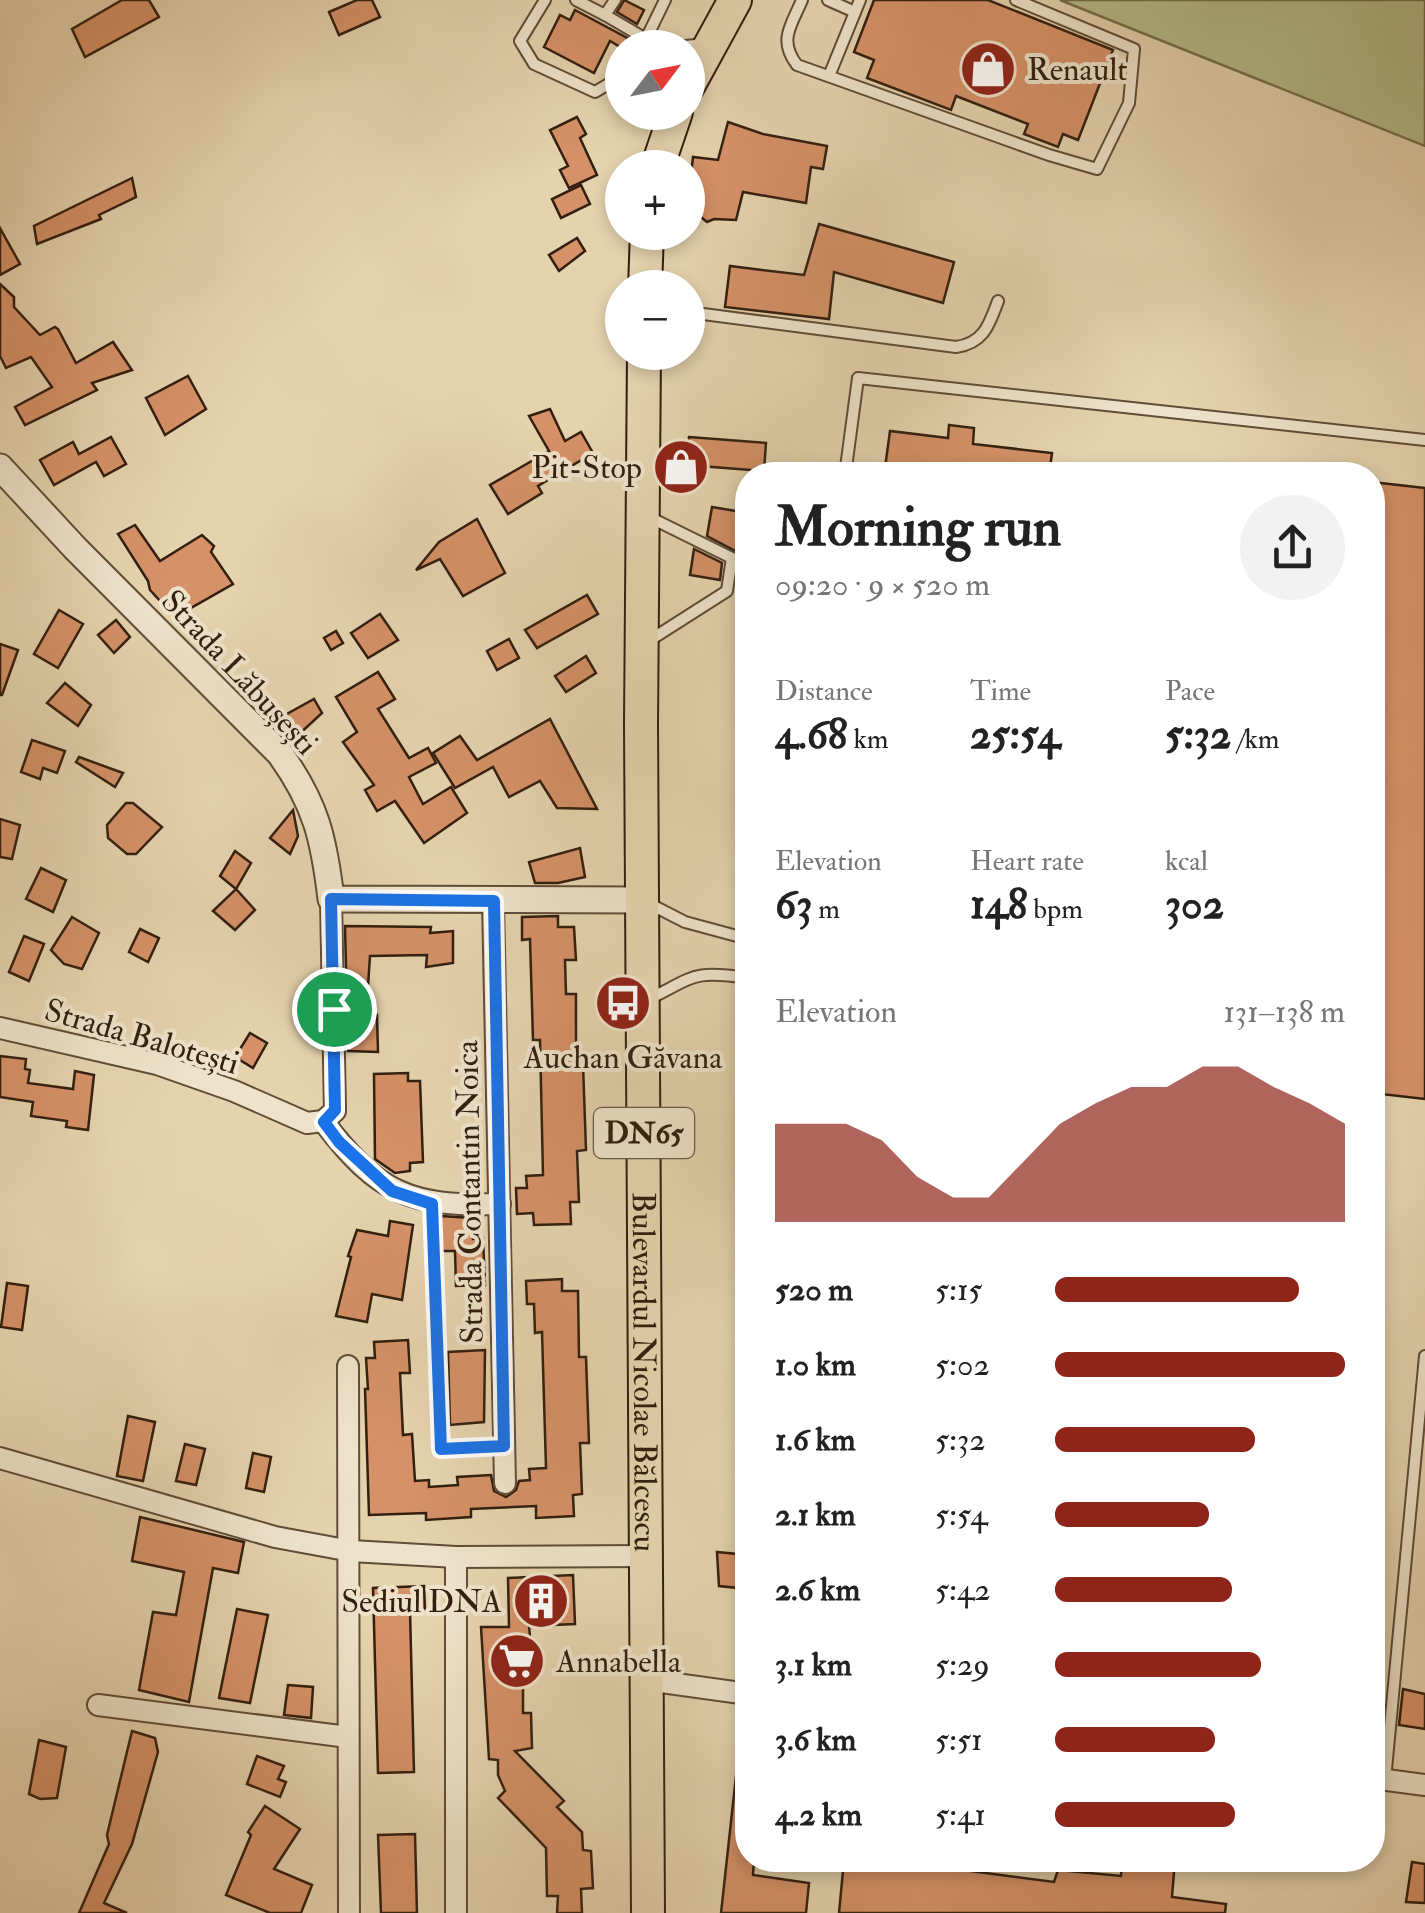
<!DOCTYPE html>
<meta charset="utf-8">
<style>
body{margin:0;font-family:"IM FELL Double Pica",serif;background:#f2f2f2;color:#222;height:100vh;display:flex;flex-direction:column;font-size:38px;white-space:nowrap}
*{box-sizing:border-box;margin:0}
p{font-size:32px;color:#767676}
.icon{flex:none;width:55px;height:55px;fill:none;stroke:currentColor;stroke-width:2;stroke-linecap:round;stroke-linejoin:round}
.map{position:relative;flex:1;overflow:hidden}
.drawer{position:absolute;left:735px;top:462px;width:650px;height:1410px;display:flex;flex-direction:column;background:#fff;border-radius:40px;box-shadow:0 5px 15px #0003}
.drawer>*{flex:none}
.needle{width:65px;rotate:58deg}
.buttons{position:absolute;left:605px;top:30px;display:grid;gap:20px}
.buttons a{display:grid;place-items:center;width:100px;height:100px;border-radius:50%;background:#fff;box-shadow:0 5px 15px #0003;font-size:50px}
.pin{position:absolute;display:grid;place-items:center;width:85px;height:85px;color:#fff;margin:-42px;border:5px solid #fff;border-radius:50%;box-shadow:0 2px 10px #0007}
.round{display:grid;place-items:center;flex:none;width:105px;height:105px;border-radius:52px;background:#f2f2f2}
.summary{display:flex;align-items:center;justify-content:space-between;height:170px;padding:0 40px}
h1{font-size:55px;font-weight:800;line-height:75px}
.figures{display:grid;grid-template-columns:repeat(3,1fr);gap:15px;height:170px;padding:10px 40px}
.figures div{display:grid;align-content:center}
.figures b{font-size:42px;font-weight:800}
.figures small{font-size:28px;font-weight:400}
.figures p{font-size:28px}
.chart{height:280px;padding:20px 40px}
.chart p{display:flex;justify-content:space-between}
.chart svg{width:100%;height:180px;margin-top:10px;fill:#8f2418;opacity:.7}
ul{padding:0 40px;list-style:none;font-size:32px}
li{display:grid;grid-template-columns:160px 120px 1fr;align-items:center;height:75px}
li i{height:25px;border-radius:12px;background:#8f2418}
.map>svg:first-child{display:block}
.green{fill:#b5bc8a;stroke:#746e4c;stroke-width:2.5}
.building{fill:#d59167;stroke:#331f0f;stroke-width:2.5}
.lines{fill:none;stroke-linecap:round;stroke-linejoin:round}
.service-casing{stroke:#604c37;stroke-width:14}
.minor-casing{stroke:#604c37;stroke-width:24}
.tertiary-casing{stroke:#604c37;stroke-width:29}
.primary-casing{stroke:#331f0f;stroke-width:36}
.service{stroke:#eee2ca;stroke-width:10}
.minor{stroke:#eee2ca;stroke-width:20}
.tertiary{stroke:#eee2ca;stroke-width:25}
.primary{stroke:#e5d3ae;stroke-width:32}
.route-casing{stroke:#fff;stroke-width:20}
.route{stroke:#1a73e8;stroke-width:12}
.labels{text-anchor:middle;stroke-width:8;stroke-linejoin:round;paint-order:stroke}
.shield{fill:#eee2ca;stroke:#6b5a47;stroke-width:2.5}
.shield-label{font-size:30px;font-weight:bold;fill:#331f0f}
.poi-label{font-size:32px;fill:#331f0f;stroke:#eee2ca;text-anchor:start}
.street-label{font-size:32px;fill:#331f0f;stroke:#eee2ca}
</style>
<div class="map">
<svg width="1425" height="1913" viewBox="0 0 1425 1913">
<rect width="100%" height="100%" fill="#e5d3ae"/>
<filter id="stains"><feTurbulence type="fractalNoise" baseFrequency=".002" numOctaves="4"/><feColorMatrix values="0 0 0 0 .2 0 0 0 0 .09 0 0 0 0 .02 0 0 0 .5 -.17"/></filter>
<radialGradient id="worn" r=".72"><stop offset=".6" stop-color="#630" stop-opacity="0"/><stop offset="1" stop-color="#630" stop-opacity=".3"/></radialGradient>
<polygon class="green" points="1060,0 1425,0 1425,146"/>
<g class="building">
<polygon points="122,0 149,0 159,17 85,57 72,29"/>
<polygon points="357,0 372,0 380,17 339,35 329,12"/>
<polygon points="624,0 644,10 637,24 617,12"/>
<polygon points="874,0 988,0 1113,50 1078,140 1063,134 1058,147 1024,134 1028,124 956,96 951,110 867,78 874,60 854,52"/>
<polygon points="575,10 629,39 622,48 610,41 594,73 544,47 560,15 570,20"/>
<polygon points="577,117 586,134 580,138 597,175 569,188 560,170 568,166 550,130"/>
<polygon points="728,122 763,134 827,146 823,169 811,167 806,203 743,192 736,220 714,219 707,222 691,209 698,184 690,183 693,157 718,160"/>
<polygon points="132,178 136,197 99,215 101,219 37,244 34,226"/>
<polygon points="581,185 590,204 561,218 552,199"/>
<polygon points="819,224 954,262 943,303 834,272 829,319 725,307 730,266 804,275"/>
<polygon points="0,228 20,264 0,275"/>
<polygon points="577,238 585,251 559,271 549,255"/>
<polygon points="0,284 14,297 14,307 40,335 55,327 58,329 76,363 113,342 132,370 92,383 97,390 25,425 15,407 52,387 31,357 6,368 0,356"/>
<polygon points="188,376 206,409 165,435 146,398"/>
<polygon points="550,409 565,441 581,432 593,453 538,486 542,493 508,514 490,485 549,451 529,416"/>
<polygon points="949,425 974,428 973,444 1052,453 1049,475 884,475 890,431 948,438"/>
<polygon points="111,437 126,464 104,476 96,462 54,485 40,460 73,442 79,454"/>
<polygon points="689,437 766,443 764,471 687,465"/>
<polygon points="1372,482 1425,488 1425,1099 1372,1093"/>
<polygon points="712,507 748,513 748,584 737,583 739,553 707,536"/>
<polygon points="477,519 505,573 463,596 440,559 416,570 439,542"/>
<polygon points="135,525 160,561 202,535 214,546 211,552 233,584 182,613 162,603 150,590 148,581 118,534"/>
<polygon points="694,549 722,563 720,580 690,575"/>
<polygon points="587,595 598,614 537,648 525,630"/>
<polygon points="59,610 83,624 58,668 34,654"/>
<polygon points="380,614 398,640 368,658 351,633"/>
<polygon points="116,620 130,637 114,653 98,635"/>
<polygon points="336,631 343,643 331,650 324,638"/>
<polygon points="509,639 519,658 497,670 487,651"/>
<polygon points="0,644 18,650 2,695 0,695"/>
<polygon points="586,656 596,673 566,692 555,676"/>
<polygon points="378,672 395,699 378,709 409,758 428,748 436,763 409,777 423,804 451,787 467,813 424,843 395,801 377,811 365,790 374,785 343,742 357,732 336,697"/>
<polygon points="65,683 91,705 78,726 47,703"/>
<polygon points="314,699 322,713 294,739 276,720"/>
<polygon points="550,719 597,809 557,808 540,781 509,797 493,767 455,788 433,753 460,736 477,760"/>
<polygon points="32,740 65,751 57,773 43,768 40,779 21,772"/>
<polygon points="79,757 123,773 115,787 76,762"/>
<polygon points="126,803 133,803 162,827 136,854 127,854 108,838 107,825"/>
<polygon points="293,810 298,836 290,854 270,838"/>
<polygon points="0,819 20,825 12,859 0,857"/>
<polygon points="580,848 585,877 558,883 535,883 529,862"/>
<polygon points="235,851 251,863 236,889 220,876"/>
<polygon points="41,868 66,880 53,912 26,899"/>
<polygon points="236,889 255,910 235,930 213,911"/>
<polygon points="558,916 558,927 574,927 576,960 565,960 566,994 576,994 576,1065 583,1064 586,1150 577,1151 579,1202 570,1202 571,1224 534,1225 533,1213 517,1214 516,1188 527,1188 526,1176 543,1175 540,1040 533,1040 530,939 522,940 522,917"/>
<polygon points="72,917 99,933 82,969 64,964 51,950"/>
<polygon points="345,926 431,927 430,933 453,931 453,963 426,967 427,955 370,956 366,1017 377,1015 378,1052 348,1051"/>
<polygon points="140,929 159,938 148,962 129,952"/>
<polygon points="24,936 44,944 29,981 9,972"/>
<polygon points="250,1033 267,1043 253,1068 235,1057"/>
<polygon points="0,1056 26,1059 25,1069 30,1070 28,1083 73,1089 75,1071 94,1075 88,1130 66,1127 67,1121 31,1116 33,1102 0,1097"/>
<polygon points="408,1073 408,1081 420,1081 423,1162 410,1163 410,1171 395,1173 375,1159 374,1074"/>
<polygon points="441,1216 472,1218 473,1239 483,1238 485,1285 456,1286 455,1251 442,1251"/>
<polygon points="390,1221 413,1225 402,1300 372,1294 367,1322 336,1316 351,1257 348,1256 357,1230 388,1236"/>
<polygon points="562,1279 562,1291 578,1291 579,1357 586,1357 589,1443 580,1443 582,1494 573,1495 574,1516 536,1518 536,1506 471,1509 471,1517 426,1520 426,1513 369,1515 365,1389 368,1389 366,1358 375,1358 374,1342 408,1340 410,1373 400,1373 403,1435 412,1434 415,1481 429,1480 429,1487 458,1485 457,1477 491,1475 494,1491 506,1497 516,1490 519,1481 530,1480 529,1469 546,1468 542,1332 535,1333 534,1304 527,1304 526,1281"/>
<polygon points="7,1283 28,1286 22,1330 1,1327"/>
<polygon points="485,1350 484,1422 450,1425 448,1352"/>
<polygon points="128,1416 155,1422 143,1481 117,1476"/>
<polygon points="185,1444 205,1449 196,1485 176,1481"/>
<polygon points="253,1453 271,1457 264,1492 246,1488"/>
<polygon points="140,1517 244,1542 238,1573 213,1568 189,1702 139,1690 153,1612 176,1615 184,1572 132,1561"/>
<polygon points="717,1552 748,1555 748,1589 719,1586"/>
<polygon points="573,1575 575,1624 529,1626 534,1678 523,1680 523,1713 531,1713 532,1748 515,1751 564,1801 557,1807 582,1832 583,1850 591,1851 593,1888 581,1889 582,1913 557,1913 558,1896 547,1896 546,1848 498,1798 505,1791 498,1775 498,1760 489,1759 481,1627 509,1627 508,1578"/>
<polygon points="424,1586 425,1610 410,1611 414,1772 378,1773 373,1588"/>
<polygon points="237,1609 268,1615 250,1703 219,1698"/>
<polygon points="288,1685 313,1687 311,1718 284,1715"/>
<polygon points="1403,1689 1425,1694 1425,1729 1399,1725"/>
<polygon points="132,1731 155,1738 158,1752 132,1844 104,1903 127,1913 79,1913 109,1844 107,1835"/>
<polygon points="39,1740 66,1747 57,1798 40,1799 29,1794"/>
<polygon points="257,1756 284,1766 278,1779 286,1782 280,1797 247,1784"/>
<polygon points="738,1758 748,1759 748,1860 754,1860 753,1875 809,1883 806,1913 721,1913"/>
<polygon points="265,1806 300,1829 274,1869 312,1885 301,1913 270,1913 226,1895 251,1835 248,1832"/>
<polygon points="415,1834 417,1913 381,1913 378,1835"/>
<polygon points="844,1860 956,1860 955,1869 1054,1882 1058,1870 1121,1876 1122,1860 1175,1860 1172,1897 1226,1904 1225,1913 839,1913"/>
<polygon points="1412,1862 1425,1864 1425,1903 1406,1902"/>
</g>
<g class="lines">
<g class="service-casing">
<g id="service">
<polyline points="545,0 520,41 534,64 595,92 617,79 622,71"/>
<polyline points="576,0 605,15"/>
<polyline points="615,0 605,15 646,39 640,48"/>
<path d="M802,0C791,26 778,40 797,65L1049,155L1097,169L1129,103L1134,49L1016,0"/>
<polyline points="828,0 855,12"/>
<polyline points="661,48 646,39 665,0"/>
<polyline points="667,48 705,44"/>
<polyline points="829,76 860,0"/>
<path d="M688,312L956,347C984,343 989,325 998,301"/>
<polyline points="845,475 858,378 1425,440"/>
<polyline points="647,516 732,558 727,591 647,642"/>
<polyline points="646,902 685,922 748,939"/>
<path d="M649,999C696,976 692,970 748,978"/>
<polyline points="432,1204 441,1449 505,1446"/>
<polyline points="1385,1780 1425,1356"/>
</g>
</g>
<g class="minor-casing">
<g id="minor">
<polyline points="493,901 505,1483"/>
<polyline points="0,1028 157,1064 234,1091 307,1123 323,1121 335,1111 331,899"/>
<path d="M323,1121C378,1194 411,1207 500,1204"/>
<polyline points="348,1366 349,1913"/>
<polyline points="0,1458 275,1537 351,1551 456,1557 647,1556"/>
<polyline points="647,1680 748,1694"/>
<polyline points="98,1705 348,1737"/>
<polyline points="1372,1778 1425,1785"/>
<polyline points="456,1913 456,1557"/>
</g>
</g>
<g class="tertiary-casing">
<path id="tertiary" d="M0,467L75,548L280,754C316,804 324,839 331,899L642,900"/>
</g>
<g class="primary-casing">
<g id="primary">
<polyline points="688,86 735,0"/>
<polyline points="657,168 676,112"/>
<polyline points="645,288 647,232"/>
<path id="s1" d="M644,352L641,724L648,1913"/>
</g>
</g>
<use href="#service" class="service"/>
<use href="#minor" class="minor"/>
<use href="#tertiary" class="tertiary"/>
<use href="#primary" class="primary"/>
</g>
<g class="lines">
<g class="route-casing">
<polygon id="route" points="331,899 494,901 504,1446 441,1449 432,1204 392,1191 339,1142 324,1122 335,1110"/>
</g>
<use href="#route" class="route"/>
</g>
<defs>
<g id="shop-disc" transform="scale(2.875)"><circle r="9.5" fill="#8f2418" stroke="#eee2ca"/><path d="M-5-2.5h2.3a2.7 3.5 0 0 1 5.4 0H5L5.5 6h-11ZM-1.5-2.5h3a1.5 2.3 0 0 0-3 0Z" fill="#fff"/></g>
<g id="bus-disc" transform="scale(2.875)"><circle r="9.5" fill="#8f2418" stroke="#eee2ca"/><path d="M-5-6H5V4H4V6H2V4H-2V6H-4V4H-5ZM-3.5-4V0h7V-4ZM-3.5 1.2v1.5H-2V1.2ZM2 1.2v1.5H3.5V1.2Z" fill="#fff"/></g>
<g id="building-disc" transform="scale(2.875)"><circle r="9.5" fill="#8f2418" stroke="#eee2ca"/><path d="M-4-6H4V6H1V3H-1V6H-4ZM-2.5-4.3h1.7v1.8h-1.7ZM.8-4.3h1.7v1.8H.8ZM-2.5-1h1.7V.8h-1.7ZM.8-1h1.7V.8H.8Z" fill="#fff"/></g>
<g id="supermarket-disc" transform="scale(2.875)"><circle r="9.5" fill="#8f2418" stroke="#eee2ca"/><path d="M-6-5.5h2.5l.6 2H6L4.5 2H-2.5L-4.4-4H-6ZM-1.5 3.2a1.3 1.3 0 1 0 .1 0ZM3 3.2a1.3 1.3 0 1 0 .1 0Z" fill="#fff"/></g>
</defs>
<g fill-rule="evenodd">
<use href="#shop-disc" x="988" y="69"/>
<use href="#shop-disc" x="681" y="467"/>
<use href="#bus-disc" x="623" y="1003"/>
<use href="#building-disc" x="541" y="1601"/>
<use href="#supermarket-disc" x="517" y="1661"/>
</g>
<g class="labels">
<rect class="shield" x="594" y="1108" width="100" height="50" rx="8"/>
<g class="shield-label">
<text x="644" y="1143">DN65</text>
</g>
<g class="poi-label">
<text x="1027" y="80">Renault</text>
<text x="642" y="478" text-anchor="end">Pit-Stop</text>
<text x="623" y="1068" text-anchor="middle">Auchan Găvana</text>
<text x="502" y="1612" text-anchor="end">Sediul DNA</text>
<text x="556" y="1672">Annabella</text>
</g>
<g class="street-label">
<text transform="translate(240 672) rotate(47)" y="11">Strada Lăbușești</text>
<text transform="translate(142 1036) rotate(16)" y="11">Strada Balotești</text>
<text transform="translate(469 1192) rotate(-91)" y="11">Strada Contantin Noica</text>
<text dy="11" stroke="none"><textPath href="#s1" startOffset="1020">Bulevardul Nicolae Bălcescu</textPath></text>
</g>
</g>
<rect width="100%" height="100%" filter="url(#stains)"/>
<rect width="100%" height="100%" fill="url(#worn)"/>
</svg>
<div class="buttons">
<a><svg class="needle" viewBox="-14 -14 28 28"><path d="M0-13l5 13h-10z" fill="#e53935"/><path d="M0 13l5-13h-10z" fill="#767676"/></svg></a>
<a>+</a>
<a>−</a>
</div>
<div class="pin" style="left:334px;top:1009px;background:#1e9e55"><svg class="icon" aria-label="arrive" viewBox="0 0 24 24"><path d="M6 21V4h12l-3 4 3 4H6"/></svg></div>
<section class="drawer">
<div class="summary"><div><h1>Morning run</h1><p>09:20 · 9 × 520 m</p></div><a class="round"><svg class="icon" aria-label="share" viewBox="0 0 24 24"><path d="M12 15V3M7 8l5-5 5 5M5 13v7h14v-7"/></svg></a></div>
<div class="figures">
<div><p>Distance</p><b>4.68<small> km</small></b></div>
<div><p>Time</p><b>25:54</b></div>
<div><p>Pace</p><b>5:32<small> /km</small></b></div>
</div>
<div class="figures">
<div><p>Elevation</p><b>63<small> m</small></b></div>
<div><p>Heart rate</p><b>148<small> bpm</small></b></div>
<div><p>kcal</p><b>302</b></div>
</div>
<div class="chart"><p><span>Elevation</span>131–138 m</p>
<svg viewBox="0 0 160 44" preserveAspectRatio="none"><path d="M0 44V20L10 20L20 20L30 24L40 33L50 38L60 38L70 29L80 20L90 15L100 11L110 11L120 6L130 6L140 11L150 15L160 20V44z"/></svg>
</div>
<ul>
<li><b>520 m</b>5:15<i style="width:84%"></i></li>
<li><b>1.0 km</b>5:02<i style="width:100%"></i></li>
<li><b>1.6 km</b>5:32<i style="width:69%"></i></li>
<li><b>2.1 km</b>5:54<i style="width:53%"></i></li>
<li><b>2.6 km</b>5:42<i style="width:61%"></i></li>
<li><b>3.1 km</b>5:29<i style="width:71%"></i></li>
<li><b>3.6 km</b>5:51<i style="width:55%"></i></li>
<li><b>4.2 km</b>5:41<i style="width:62%"></i></li>
</ul>
</section>
</div>
